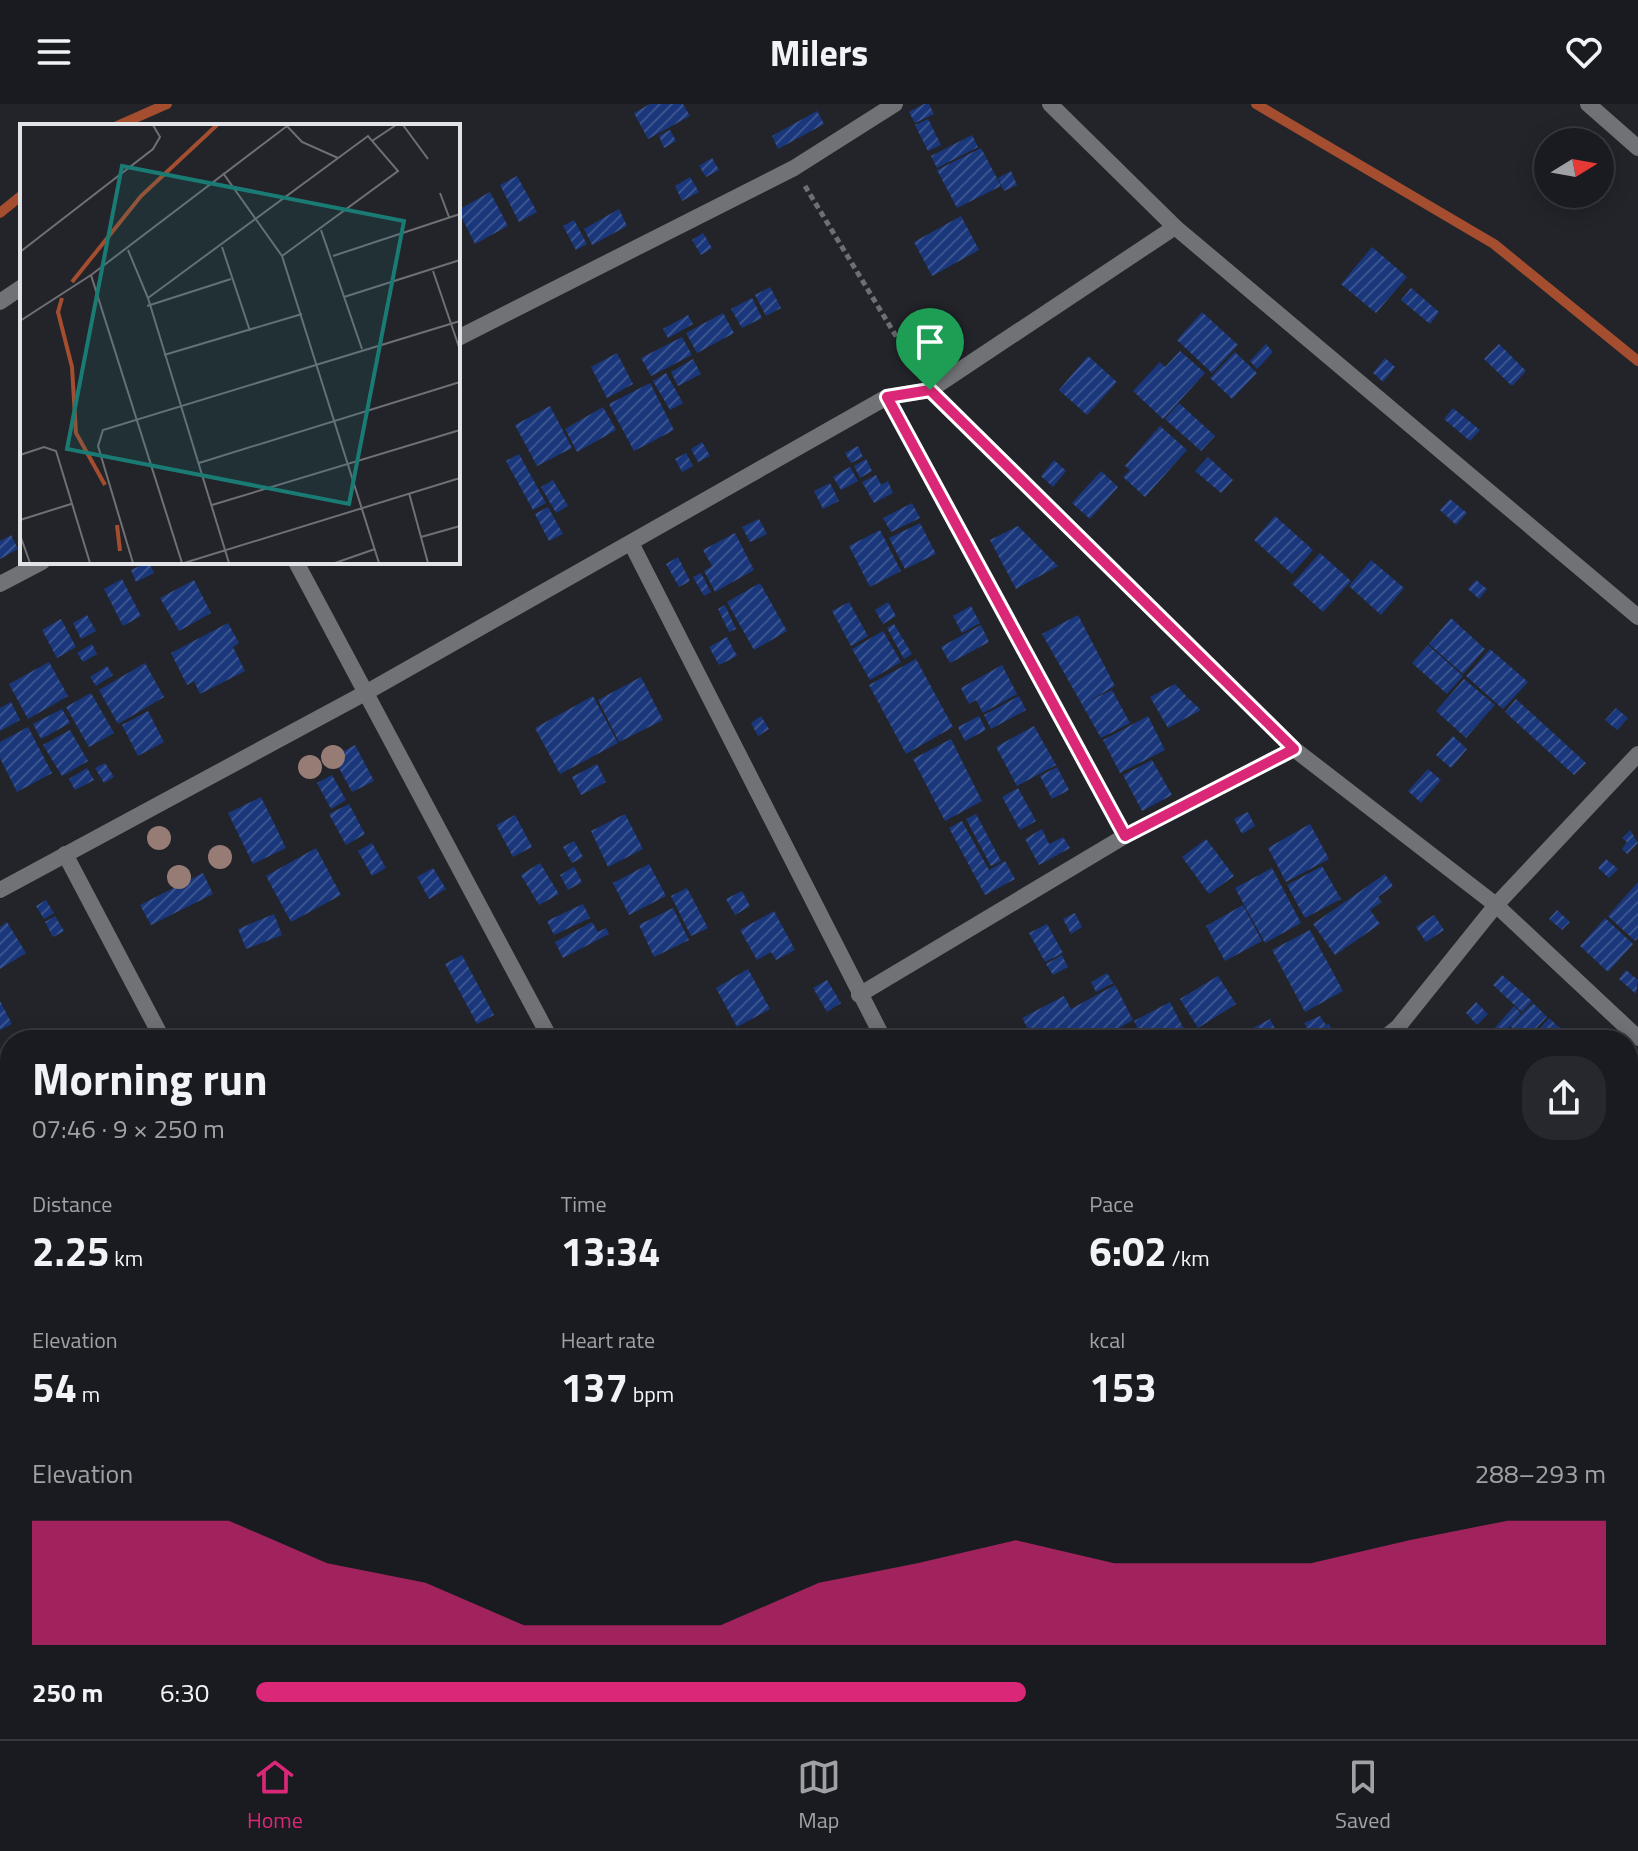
<!DOCTYPE html>
<meta charset="utf-8">
<style>
body{margin:0;font-family:"Titillium Web",sans-serif;background:#27282d;color:#f1f3f6;height:100vh;display:flex;flex-direction:column;font-size:30px;white-space:nowrap}
*{box-sizing:border-box;margin:0}
p{font-size:26px;color:#9fa1a5}
.icon{flex:none;width:44px;height:44px;fill:none;stroke:currentColor;stroke-width:2;stroke-linecap:round;stroke-linejoin:round}
.map{position:relative;flex:1;overflow:hidden}
.sheet{position:absolute;left:0px;top:926px;width:1638px;height:710px;display:flex;flex-direction:column;background:#1a1b20;border-radius:32px 32px 0 0;box-shadow:0 4px 20px #0003,0 0 0 2px #38393e}
.sheet>*{flex:none}
.needle{width:52px;rotate:79deg}
.fabs{position:absolute;left:1534px;top:24px;display:grid;gap:16px}
.fabs a{display:grid;place-items:center;width:80px;height:80px;border-radius:50%;background:#1a1b20;box-shadow:0 4px 20px #0003,0 0 0 2px #38393e;font-size:40px}
.pin{position:absolute;display:grid;place-items:center;width:68px;height:68px;color:#fff;margin:-82px -34px;border-radius:50% 50% 50% 0;rotate:-45deg;box-shadow:0 0 8px #0007}
.pin .icon{rotate:45deg}
.round{display:grid;place-items:center;flex:none;width:84px;height:84px;border-radius:32px;background:#27282d}
.overview{display:flex;align-items:center;justify-content:space-between;height:136px;padding:0 32px}
h1{font-size:44px;font-weight:700;line-height:60px}
.metrics{display:grid;grid-template-columns:repeat(3,1fr);gap:12px;height:136px;padding:8px 32px}
.metrics div{display:grid;align-content:center}
.metrics b{font-size:40px;font-weight:700}
.metrics small{font-size:22px;font-weight:400}
.metrics p{font-size:22px}
.chart{height:224px;padding:16px 32px}
.chart p{display:flex;justify-content:space-between}
.chart svg{width:100%;height:144px;margin-top:8px;fill:#db2777;opacity:.7}
ul{padding:0 32px;list-style:none;font-size:26px}
li{display:grid;grid-template-columns:128px 96px 1fr;align-items:center;height:60px}
li i{height:20px;border-radius:10px;background:#db2777}
header{display:flex;justify-content:space-between;align-items:center;height:104px;padding:0 32px;background:#1a1b20;font-size:36px;font-weight:700}
.dock{display:flex;justify-content:space-around;align-items:center;height:112px;border-top:2px solid #38393e;background:#1a1b20;font-size:22px;color:#9fa1a5}
.dock a{display:grid;justify-items:center;gap:4px}
.dock .active{color:#db2777}
.map>svg:first-child{display:block}
.lines{fill:none;stroke-linecap:round;stroke-linejoin:round}
.stream{stroke:#a44e2f;stroke-width:10}
.building{fill:url(#building-hatch)}
.path{stroke:#6d6f74;stroke-width:5;stroke-dasharray:6 4;stroke-linecap:butt}
.street{stroke:#707275;stroke-width:16}
.tree{fill:#967c75}
.route-casing{stroke:#fff;stroke-width:16}
.route{stroke:#db2777;stroke-width:10}
.inset-river{fill:none;stroke:#a44e2f;stroke-width:4}
.inset-road{fill:none;stroke:#6e7076;stroke-width:2}
.view{fill:#1a7b74;fill-opacity:0.15;stroke:#1a7b74;stroke-width:4}
.inset-edge{fill:none;stroke:#e1e3e7;stroke-width:4}
</style>
<header><svg class="icon" aria-label="menu" viewBox="0 0 24 24"><path d="M4 6h16M4 12h16M4 18h16"/></svg>Milers<svg class="icon" aria-label="heart" viewBox="0 0 24 24"><path d="M12 20l-8-8c-3-5 5-10 8-4 3-6 11-1 8 4z"/></svg></header>
<div class="map">
<svg width="1638" height="1635" viewBox="0 0 1638 1635">
<defs>
<pattern id="building-hatch" width="6" height="6" patternUnits="userSpaceOnUse" patternTransform="scale(2)"><rect width="6" height="6" fill="#1a377c"/><path d="M-1 1l2-2M0 6l6-6M5 7l2-2" fill="none" stroke="#3b548f"/></pattern>
</defs>
<rect width="100%" height="100%" fill="#22242a"/>
<g class="lines">
<g class="stream">
<polyline points="1256,0 1494,140 1638,257"/>
<polyline points="117,22 167,0"/>
<polyline points="0,109 22,91"/>
</g>
</g>
<g class="building">
<polygon points="650,0 683,0 690,12 648,35 634,9"/>
<polygon points="924,0 929,0 934,10 915,19 909,8"/>
<polygon points="817,7 824,20 778,45 772,32"/>
<polygon points="928,15 941,41 928,47 915,21"/>
<polygon points="670,26 676,37 664,44 659,32"/>
<polygon points="972,31 978,43 937,64 931,52"/>
<polygon points="981,44 1001,82 957,104 937,66"/>
<polygon points="712,54 719,66 706,73 699,62"/>
<polygon points="1011,67 1017,81 1004,87 998,74"/>
<polygon points="517,72 537,108 519,118 500,81"/>
<polygon points="690,73 699,88 682,97 675,82"/>
<polygon points="490,88 508,122 475,140 458,106"/>
<polygon points="619,105 627,122 592,141 584,125"/>
<polygon points="961,112 979,146 932,172 914,138"/>
<polygon points="574,116 587,140 576,146 563,122"/>
<polygon points="703,129 712,144 701,151 692,136"/>
<polygon points="1372,143 1407,173 1376,209 1341,180"/>
<polygon points="770,183 781,204 766,212 755,191"/>
<polygon points="1411,184 1439,208 1430,220 1401,196"/>
<polygon points="752,194 762,214 742,224 731,205"/>
<polygon points="1202,208 1238,241 1212,269 1177,236"/>
<polygon points="723,209 734,229 697,249 686,229"/>
<polygon points="688,211 693,220 668,234 663,225"/>
<polygon points="682,233 692,251 651,272 641,254"/>
<polygon points="1266,240 1273,248 1257,265 1250,257"/>
<polygon points="1499,240 1526,267 1512,282 1484,255"/>
<polygon points="1180,247 1205,269 1163,315 1133,287 1160,258 1165,263"/>
<polygon points="1235,248 1257,269 1232,295 1210,274"/>
<polygon points="617,249 633,280 607,294 591,263"/>
<polygon points="1088,252 1117,278 1087,311 1059,286"/>
<polygon points="1385,254 1395,263 1383,278 1373,269"/>
<polygon points="693,255 701,270 678,282 671,268"/>
<polygon points="666,269 683,299 670,306 653,277"/>
<polygon points="650,279 674,326 634,347 609,300"/>
<polygon points="1179,299 1215,332 1201,347 1165,315"/>
<polygon points="550,302 572,344 537,362 515,321"/>
<polygon points="603,303 616,326 577,348 565,325"/>
<polygon points="1453,304 1480,326 1470,337 1444,315"/>
<polygon points="1160,322 1187,346 1145,393 1123,373 1130,366 1125,362"/>
<polygon points="702,338 710,352 698,358 691,345"/>
<polygon points="858,342 863,353 851,359 845,349"/>
<polygon points="686,349 693,362 682,368 675,355"/>
<polygon points="519,350 546,399 533,406 506,357"/>
<polygon points="1208,353 1233,376 1221,389 1195,367"/>
<polygon points="866,355 872,367 860,374 854,362"/>
<polygon points="1054,356 1066,367 1053,383 1041,372"/>
<polygon points="850,363 858,377 841,386 833,373"/>
<polygon points="1101,367 1118,383 1090,415 1072,399"/>
<polygon points="876,371 881,381 888,377 893,389 874,399 862,378"/>
<polygon points="553,376 568,402 556,409 541,383"/>
<polygon points="830,379 839,397 823,405 814,387"/>
<polygon points="1450,395 1467,409 1456,421 1440,406"/>
<polygon points="912,399 920,414 891,428 883,414"/>
<polygon points="548,403 563,430 549,437 535,410"/>
<polygon points="1275,412 1313,446 1292,470 1254,436"/>
<polygon points="759,415 767,430 750,438 742,423"/>
<polygon points="920,419 936,450 905,465 889,434"/>
<polygon points="1018,422 1058,462 1016,485 990,436"/>
<polygon points="880,426 901,467 870,483 849,442"/>
<polygon points="735,429 754,466 715,488 704,467 712,462 703,446"/>
<polygon points="11,431 18,445 0,455 0,437"/>
<polygon points="1320,449 1351,477 1323,508 1292,480"/>
<polygon points="678,453 690,477 679,483 666,460"/>
<polygon points="1371,456 1404,484 1381,511 1349,482"/>
<polygon points="149,458 154,469 136,478 131,466"/>
<polygon points="701,469 711,488 704,492 693,473"/>
<polygon points="122,475 141,512 123,522 104,485"/>
<polygon points="194,476 211,509 179,527 160,494"/>
<polygon points="1476,476 1487,485 1479,495 1468,485"/>
<polygon points="760,479 787,527 754,546 727,498"/>
<polygon points="849,498 868,532 851,542 832,507"/>
<polygon points="888,498 896,512 883,520 875,506"/>
<polygon points="725,501 736,525 729,528 718,505"/>
<polygon points="971,502 980,519 962,529 953,512"/>
<polygon points="87,511 96,527 81,535 73,519"/>
<polygon points="1078,511 1115,582 1089,597 1112,586 1130,619 1101,634 1042,530"/>
<polygon points="1451,514 1485,545 1463,570 1429,540"/>
<polygon points="61,515 76,543 57,554 42,526"/>
<polygon points="228,519 239,539 233,543 245,567 200,590 194,577 187,581 171,549"/>
<polygon points="894,520 912,550 904,555 887,524"/>
<polygon points="981,521 989,538 950,559 941,543"/>
<polygon points="883,527 901,558 870,576 852,545"/>
<polygon points="727,533 737,552 719,561 709,543"/>
<polygon points="92,540 97,550 83,558 77,549"/>
<polygon points="1428,541 1463,572 1447,590 1412,559"/>
<polygon points="1490,545 1528,578 1503,605 1466,572"/>
<polygon points="916,555 953,623 906,650 869,581"/>
<polygon points="49,558 68,592 28,615 9,580"/>
<polygon points="145,559 164,593 118,620 99,586"/>
<polygon points="1002,561 1017,590 983,609 976,596 969,600 961,584"/>
<polygon points="107,562 113,571 96,582 90,573"/>
<polygon points="641,573 663,616 619,638 598,596"/>
<polygon points="1464,575 1495,601 1466,634 1436,607"/>
<polygon points="1175,580 1187,593 1181,597 1188,594 1201,606 1168,624 1150,593"/>
<polygon points="91,589 114,629 89,643 66,603"/>
<polygon points="593,592 618,639 560,670 535,624"/>
<polygon points="1019,592 1026,606 991,625 984,611"/>
<polygon points="1516,595 1586,659 1574,671 1505,608"/>
<polygon points="11,598 20,616 0,627 0,604"/>
<polygon points="1616,604 1628,614 1617,626 1605,616"/>
<polygon points="62,605 70,619 41,635 33,620"/>
<polygon points="148,607 164,638 138,652 122,621"/>
<polygon points="761,612 769,625 758,632 751,619"/>
<polygon points="979,612 986,626 965,637 958,623"/>
<polygon points="1148,612 1165,646 1120,669 1103,636"/>
<polygon points="1034,622 1056,661 1017,682 996,643"/>
<polygon points="28,623 52,669 17,688 0,654 0,638"/>
<polygon points="70,626 88,657 62,672 43,641"/>
<polygon points="1453,632 1467,645 1451,664 1436,651"/>
<polygon points="951,635 982,697 945,717 913,655"/>
<polygon points="355,641 374,677 352,688 333,653"/>
<polygon points="1152,656 1172,691 1142,707 1123,671"/>
<polygon points="105,659 114,673 104,679 95,664"/>
<polygon points="597,660 606,678 581,691 572,673"/>
<polygon points="1057,663 1069,686 1052,695 1040,672"/>
<polygon points="87,664 94,676 75,686 69,675"/>
<polygon points="1428,665 1441,676 1421,699 1408,687"/>
<polygon points="332,671 346,696 331,705 317,679"/>
<polygon points="1018,684 1036,717 1020,726 1002,693"/>
<polygon points="261,693 286,744 253,760 228,709"/>
<polygon points="349,700 365,730 346,741 329,710"/>
<polygon points="1248,708 1255,722 1242,730 1234,715"/>
<polygon points="625,710 643,745 608,763 591,727"/>
<polygon points="976,710 1001,757 991,762 966,715"/>
<polygon points="515,711 532,743 513,753 496,721"/>
<polygon points="962,717 989,766 1005,757 1015,775 985,791 949,724"/>
<polygon points="1310,720 1329,755 1286,778 1268,744"/>
<polygon points="1042,725 1049,740 1063,733 1070,744 1039,761 1025,735"/>
<polygon points="1630,726 1638,739 1627,750 1622,745 1627,738 1622,734"/>
<polygon points="1206,735 1234,772 1209,790 1182,753"/>
<polygon points="574,737 583,753 572,759 563,743"/>
<polygon points="372,739 386,764 372,772 358,747"/>
<polygon points="316,744 341,791 291,818 266,772"/>
<polygon points="1606,755 1618,765 1609,774 1598,764"/>
<polygon points="540,759 559,790 539,801 521,771"/>
<polygon points="649,760 666,792 629,811 613,779"/>
<polygon points="1322,762 1341,795 1305,814 1287,781"/>
<polygon points="574,763 582,778 568,786 560,771"/>
<polygon points="433,764 446,785 429,795 417,773"/>
<polygon points="1272,764 1301,819 1265,839 1235,784"/>
<polygon points="203,769 213,790 151,821 140,801"/>
<polygon points="1385,770 1393,782 1378,793 1382,798 1370,806 1380,820 1335,851 1313,820"/>
<polygon points="1638,778 1638,834 1635,837 1608,812"/>
<polygon points="687,784 708,824 691,832 671,792"/>
<polygon points="742,787 750,802 735,811 726,795"/>
<polygon points="46,796 54,809 44,815 36,802"/>
<polygon points="583,800 590,814 554,831 547,817"/>
<polygon points="1243,801 1262,837 1225,857 1206,822"/>
<polygon points="673,804 689,836 654,853 639,821"/>
<polygon points="1557,806 1570,818 1562,826 1549,815"/>
<polygon points="774,807 795,846 776,856 771,848 757,856 740,826"/>
<polygon points="1075,809 1082,823 1071,830 1063,815"/>
<polygon points="274,810 282,831 246,845 238,825"/>
<polygon points="1434,811 1444,826 1426,838 1416,823"/>
<polygon points="55,812 64,827 53,833 45,818"/>
<polygon points="1605,814 1633,840 1608,868 1580,842"/>
<polygon points="7,818 26,849 0,865 0,823"/>
<polygon points="592,818 598,828 606,824 609,830 563,854 555,838"/>
<polygon points="1047,820 1063,849 1045,858 1029,829"/>
<polygon points="1310,826 1343,887 1305,908 1272,846"/>
<polygon points="462,851 494,911 477,920 445,860"/>
<polygon points="1062,851 1068,863 1053,871 1046,860"/>
<polygon points="748,865 770,905 737,923 716,884"/>
<polygon points="1626,866 1638,876 1636,890 1619,875"/>
<polygon points="1107,869 1113,879 1096,888 1091,878"/>
<polygon points="1502,871 1532,897 1522,908 1493,881"/>
<polygon points="1218,872 1236,900 1198,924 1180,895"/>
<polygon points="827,876 841,899 827,908 813,884"/>
<polygon points="1115,881 1133,916 1098,936 1089,936 1085,928 1088,936 1034,936 1022,914 1064,892 1071,905"/>
<polygon points="0,897 12,920 0,926"/>
<polygon points="1170,898 1185,927 1168,936 1143,936 1134,917"/>
<polygon points="1476,898 1488,910 1477,921 1466,909"/>
<polygon points="1533,899 1547,913 1525,936 1510,922"/>
<polygon points="1514,902 1521,909 1499,934 1492,927"/>
<polygon points="1320,912 1326,921 1329,920 1337,936 1313,936 1304,919"/>
<polygon points="1549,914 1573,936 1552,936 1540,924"/>
<polygon points="1270,915 1281,936 1259,936 1253,924"/>
<polygon points="10,973 10,1011 0,993 0,978"/>
<polygon points="10,1350 10,1371 5,1374 0,1355"/>
<polygon points="10,1380 10,1414 0,1395 0,1386"/>
<polygon points="1637,1396 1638,1430 1628,1436 1628,1401"/>
<polygon points="1638,1480 1638,1519 1628,1523 1628,1483"/>
<polygon points="273,1626 307,1626 312,1635 279,1635"/>
<polygon points="359,1626 378,1626 383,1635 343,1635"/>
<polygon points="658,1626 704,1626 709,1635 662,1635"/>
<polygon points="1076,1626 1104,1626 1108,1635 1069,1635 1066,1631"/>
<polygon points="1107,1626 1155,1626 1137,1635 1111,1635"/>
<polygon points="1407,1626 1423,1626 1428,1635 1390,1635"/>
<polygon points="1449,1626 1479,1626 1480,1629 1469,1635 1432,1635"/>
</g>
<g class="lines">
<polyline class="path" points="805,82 916,265"/>
<g class="street">
<polyline points="1050,0 1175,123 1638,513"/>
<polyline points="1588,0 1638,44"/>
<polyline points="0,198 22,183"/>
<polyline points="458,234 794,64 895,0"/>
<polyline points="930,286 1294,645 1496,801 1638,934"/>
<polyline points="887,293 1125,732"/>
<polyline points="631,439 884,936"/>
<polyline points="296,458 551,936"/>
<polyline points="0,480 42,458"/>
<polyline points="65,750 163,936"/>
<polyline points="0,786 367,588 887,293 930,286 1175,123"/>
<polyline points="859,891 1125,732 1294,645"/>
<polyline points="1382,936 1398,923 1496,801 1638,650"/>
<polyline points="0,1166 10,1184"/>
<polyline points="1628,1297 1638,1306"/>
<polyline points="246,1626 251,1635"/>
<polyline points="530,1626 535,1635"/>
<polyline points="920,1626 924,1635"/>
<polyline points="1278,1626 1283,1635"/>
<polyline points="1567,1626 1572,1635"/>
<polyline points="134,1635 151,1626"/>
</g>
</g>
<g class="tree">
<circle cx="333" cy="653" r="12"/>
<circle cx="310" cy="663" r="12"/>
<circle cx="159" cy="734" r="12"/>
<circle cx="220" cy="753" r="12"/>
<circle cx="179" cy="773" r="12"/>
</g>
<g class="lines">
<g class="route-casing">
<polygon id="route" points="930,286 1294,645 1125,732 887,293"/>
</g>
<use href="#route" class="route"/>
</g>
<g transform="translate(20 20)">
<rect width="440" height="440" fill="#22242a"/>
<path class="inset-river" d="M52,158L121,72L197,1M42,174L38,188L52,243L56,309L85,361M97,401L100,427"/>
<path class="inset-road" d="M383,1L408,35M352,17L376,1M203,49L262,132L359,439M420,69L429,93M301,106L342,225M202,123L230,207M108,126L128,174L209,439M0,128L133,25L140,13L133,1M313,132L440,90M413,147L440,226M324,173L440,136M128,174L348,12L378,47L262,132M127,182L211,155M0,197L71,151M144,231L282,190M0,331L24,323L36,327L70,439M179,339L440,258M389,369L408,439M192,381L440,306M0,396L51,380M0,411L10,439M401,413L440,402M113,439L78,322L83,306L440,197M162,439L71,151L267,2L282,18L318,34M164,439L440,354M315,439L355,425"/>
<path class="view" d="M102,42L384,97L329,380L47,325Z"/>
<rect width="440" height="440" class="inset-edge"/>
</g>
</svg>
<div class="fabs">
<a><svg class="needle" viewBox="-14 -14 28 28"><path d="M0-13l5 13h-10z" fill="#e53935"/><path d="M0 13l5-13h-10z" fill="#9fa1a5"/></svg></a>
</div>
<div class="pin" style="left:930px;top:286px;background:#1e9e55"><svg class="icon" aria-label="arrive" viewBox="0 0 24 24"><path d="M6 21V4h12l-3 4 3 4H6"/></svg></div>
<section class="sheet">
<div class="overview"><div><h1>Morning run</h1><p>07:46 · 9 × 250 m</p></div><a class="round"><svg class="icon" aria-label="share" viewBox="0 0 24 24"><path d="M12 15V3M7 8l5-5 5 5M5 13v7h14v-7"/></svg></a></div>
<div class="metrics">
<div><p>Distance</p><b>2.25<small> km</small></b></div>
<div><p>Time</p><b>13:34</b></div>
<div><p>Pace</p><b>6:02<small> /km</small></b></div>
</div>
<div class="metrics">
<div><p>Elevation</p><b>54<small> m</small></b></div>
<div><p>Heart rate</p><b>137<small> bpm</small></b></div>
<div><p>kcal</p><b>153</b></div>
</div>
<div class="chart"><p><span>Elevation</span>288–293 m</p>
<svg viewBox="0 0 160 44" preserveAspectRatio="none"><path d="M0 44V6L10 6L20 6L30 19L40 25L50 38L60 38L70 38L80 25L90 19L100 12L110 19L120 19L130 19L140 12L150 6L160 6V44z"/></svg>
</div>
<ul>
<li><b>250 m</b>6:30<i style="width:57%"></i></li>
</ul>
</section>
</div>
<nav class="dock">
<a class="active"><svg class="icon" aria-label="home" viewBox="0 0 24 24"><path d="M3 11l9-7 9 7M6 9v11h12V9"/></svg>Home</a>
<a><svg class="icon" aria-label="map" viewBox="0 0 24 24"><path d="M3 6l6-2 6 2 6-2v14l-6 2-6-2-6 2zM9 4v14M15 6v14"/></svg>Map</a>
<a><svg class="icon" aria-label="saved" viewBox="0 0 24 24"><path d="M7 4h10v16l-5-4-5 4z"/></svg>Saved</a>
</nav>
